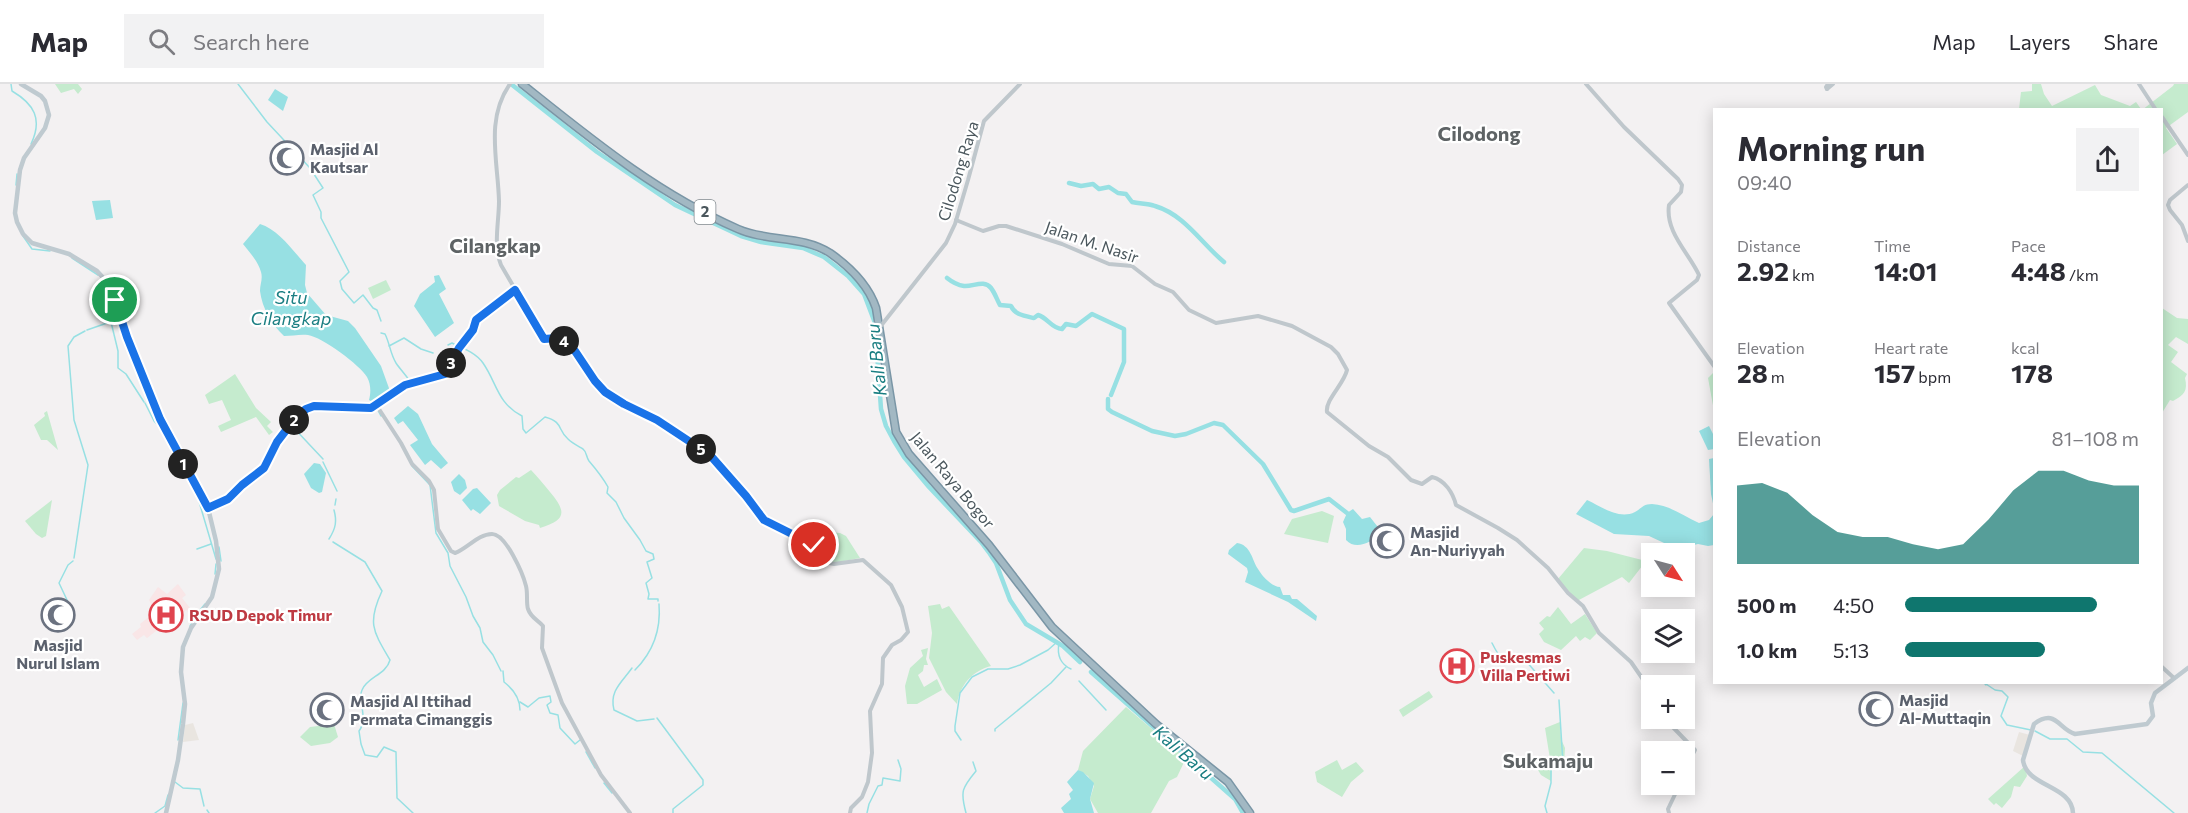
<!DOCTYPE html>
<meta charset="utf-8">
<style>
body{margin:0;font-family:Commissioner,sans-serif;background:#f2f2f3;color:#2b2b33;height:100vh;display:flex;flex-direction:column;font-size:22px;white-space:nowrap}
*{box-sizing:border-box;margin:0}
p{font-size:20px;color:#7c7c81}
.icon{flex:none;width:33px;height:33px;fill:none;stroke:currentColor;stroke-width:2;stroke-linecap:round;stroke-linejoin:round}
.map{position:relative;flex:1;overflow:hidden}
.side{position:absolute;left:1713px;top:24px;width:450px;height:576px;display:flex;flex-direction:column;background:#fff;border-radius:0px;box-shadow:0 3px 15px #0003}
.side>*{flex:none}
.needle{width:39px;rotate:126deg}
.fabs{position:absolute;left:1641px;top:459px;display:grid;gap:12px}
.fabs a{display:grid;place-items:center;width:54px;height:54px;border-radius:0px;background:#fff;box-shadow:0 3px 15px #0003;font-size:30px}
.pin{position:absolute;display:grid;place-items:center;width:51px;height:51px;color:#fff;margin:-26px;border:3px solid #fff;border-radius:50%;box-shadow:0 2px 6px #0007}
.km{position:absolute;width:30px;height:30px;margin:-15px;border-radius:50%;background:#222;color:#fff;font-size:16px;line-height:30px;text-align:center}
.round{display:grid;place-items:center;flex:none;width:63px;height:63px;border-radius:0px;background:#f2f2f3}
.summary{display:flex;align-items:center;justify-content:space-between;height:102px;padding:0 24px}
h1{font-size:33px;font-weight:700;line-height:45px}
.figures{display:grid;grid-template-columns:repeat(3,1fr);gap:9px;height:102px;padding:6px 24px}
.figures div{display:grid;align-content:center}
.figures b{font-size:26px;font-weight:700}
.figures small{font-size:16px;font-weight:400}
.figures p{font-size:16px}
.chart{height:168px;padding:12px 24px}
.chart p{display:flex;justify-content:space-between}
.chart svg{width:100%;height:108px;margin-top:6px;fill:#0f766e;opacity:.7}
ul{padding:0 24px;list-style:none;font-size:20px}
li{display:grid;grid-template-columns:96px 72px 1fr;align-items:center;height:45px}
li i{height:15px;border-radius:8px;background:#0f766e}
header{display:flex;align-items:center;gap:36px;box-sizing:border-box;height:84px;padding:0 30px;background:#fff;border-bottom:2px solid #e1e1e2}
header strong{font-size:28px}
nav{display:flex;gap:33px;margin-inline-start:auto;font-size:21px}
.search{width:420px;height:54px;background:#f2f2f3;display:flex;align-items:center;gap:15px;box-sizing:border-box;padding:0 21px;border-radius:0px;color:#7c7c81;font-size:22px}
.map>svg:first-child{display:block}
.commercial{fill:#e9e5e0}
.medical{fill:#f9e6e7}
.green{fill:#c5ebce}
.water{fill:#97e0e3}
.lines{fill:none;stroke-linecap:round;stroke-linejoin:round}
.stream{stroke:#97e0e3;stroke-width:1.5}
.canal{stroke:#97e0e3;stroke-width:3}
.river{stroke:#97e0e3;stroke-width:4.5}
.trunk-casing{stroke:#7a96a6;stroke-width:9}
.tertiary{stroke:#bfc7cc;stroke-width:4}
.secondary{stroke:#bfcad0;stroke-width:4.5}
.trunk{stroke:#a2b8c3;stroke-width:6}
.route-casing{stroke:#fff;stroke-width:12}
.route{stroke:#1a73e8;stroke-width:8}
.labels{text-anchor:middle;stroke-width:4.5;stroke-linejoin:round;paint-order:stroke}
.shield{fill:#fff;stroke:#81898e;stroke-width:1.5}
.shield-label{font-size:15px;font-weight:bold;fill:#4b575d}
.worship-label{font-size:16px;font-weight:bold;fill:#5b616d;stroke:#fff;text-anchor:start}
.street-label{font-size:16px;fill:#4b575d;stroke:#fff}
.health-label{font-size:16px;font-weight:bold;fill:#be3a42;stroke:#fff;text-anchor:start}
.water-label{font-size:18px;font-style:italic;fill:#1a7e82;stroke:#fff}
.quarter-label{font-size:20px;font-weight:bold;fill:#5e6365;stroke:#fff}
</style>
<header>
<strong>Map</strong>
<div class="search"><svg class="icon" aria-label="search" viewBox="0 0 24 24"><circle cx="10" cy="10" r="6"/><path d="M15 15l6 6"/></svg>Search here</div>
<nav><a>Map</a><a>Layers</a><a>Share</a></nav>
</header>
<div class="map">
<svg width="2188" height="729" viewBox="0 0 2188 729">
<rect width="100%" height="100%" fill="#f3f1f2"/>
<g class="commercial">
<polygon points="193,639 199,656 183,658 185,641"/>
<polygon points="2019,648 2030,651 2025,673 2013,667"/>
</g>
<polygon class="medical" points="178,500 186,511 182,514 198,534 196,537 186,526 168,545 165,540 147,554 144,551 137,556 132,550 141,543 140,540 155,528 149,516 158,503 167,510"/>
<g class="green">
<polygon points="55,0 78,0 82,5 78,10 74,5 61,9"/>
<polygon points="2032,0 2041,0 2044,10 2052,22 2095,1 2101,11 2130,22 2136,18 2141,25 2019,25 2021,8 2032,7"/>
<polygon points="2174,0 2188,0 2188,28 2166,44 2177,60 2162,71 2162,26 2142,26 2173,2"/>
<polygon points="386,196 391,206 373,215 368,204"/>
<path d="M2162,224L2177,234L2188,235V260L2176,253L2168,261L2178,268L2171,278L2187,290L2185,294C2188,307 2184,311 2173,317L2170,316L2162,329Z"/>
<polygon points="1714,288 1714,327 1708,294"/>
<polygon points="235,290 256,324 271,338 267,342 273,348 269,351 256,333 221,348 218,342 231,336 222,316 209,320 205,311"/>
<polygon points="47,327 58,366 47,356 41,356 34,341 45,332 44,329"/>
<path d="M531,386C538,393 544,401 550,408C567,428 566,436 540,444L539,441L525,437L499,422L497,411L500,406L516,393L519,394Z"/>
<polygon points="52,416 46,452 42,454 36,450 25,437"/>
<polygon points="1322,427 1334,432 1328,459 1284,450 1292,435"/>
<polygon points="825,448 840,449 846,452 860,474 834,479 823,474 816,460 819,451"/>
<polygon points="1584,464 1607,467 1646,477 1629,499 1622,493 1577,517 1558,495"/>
<path d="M940,520L942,525L949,522L991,582C972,587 960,601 957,620L946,608L929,574L932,549L928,522Z"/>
<polygon points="1558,523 1571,540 1585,530 1597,549 1590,556 1585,553 1580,557 1576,552 1561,566 1544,558 1539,550 1544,545 1539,539 1547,532 1550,533"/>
<polygon points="928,564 926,575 928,581 924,581 923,587 918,591 924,603 937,595 942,606 917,620 907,620 905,602 910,584 923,572 921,566"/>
<polygon points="1429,607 1433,613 1403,633 1399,626"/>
<polygon points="1126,623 1186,674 1177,693 1169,697 1151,729 1098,729 1090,715 1094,702 1088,692 1078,686 1083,667"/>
<polygon points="1560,638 1561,655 1565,664 1564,681 1552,685 1551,697 1541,691 1532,676 1536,673 1545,680 1550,675 1545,644"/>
<polygon points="334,640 338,653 330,659 311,662 300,653 310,643"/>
<polygon points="1337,676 1342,686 1356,678 1364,687 1351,698 1342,713 1317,698 1315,688"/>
<polygon points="2025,682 2027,692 2020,703 2014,702 2011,713 2002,724 1996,719 1994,721 1988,715"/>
</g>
<g class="water">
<polygon points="275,5 288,13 283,27 268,16"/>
<polygon points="110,116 113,134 96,136 92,117"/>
<path d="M260,140C278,145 294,168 306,181L305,201L307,209L326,231L348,237L355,244L381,282L390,307L374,319L369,316C371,309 371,300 367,293C360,281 322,253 308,251C300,250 292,252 284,252C272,241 262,224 260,207C260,200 263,195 261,188C258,177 250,169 243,160Z"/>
<polygon points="439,191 446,205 439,210 454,239 435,253 414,222 420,210 435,198 434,192"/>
<polygon points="408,322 418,330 432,360 448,379 441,385 431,376 425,381 410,361 418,356 403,337 398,340 394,334"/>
<polygon points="1709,342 1714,352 1714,365 1708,366 1699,347"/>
<polygon points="1714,374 1714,424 1711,410 1709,375"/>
<polygon points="314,379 320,380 326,389 322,408 319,409 311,404 304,390"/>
<polygon points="459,390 465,396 467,404 460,411 454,407 451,398"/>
<polygon points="477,404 491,419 480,430 473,425 471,427 462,416 473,405"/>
<path d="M1587,416C1602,423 1619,436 1635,428C1642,424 1643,420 1652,420C1670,421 1683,432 1699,439L1709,436L1714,430V461L1708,462L1698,460L1677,465L1649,452L1614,450L1576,430Z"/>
<path d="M1353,425L1362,435L1370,433L1381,447V450C1371,458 1356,467 1346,456V445L1343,438L1347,429Z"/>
<path d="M1237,459C1251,461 1252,476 1258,485C1262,492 1272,503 1280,503L1283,511H1290L1292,515H1297L1317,532L1316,537L1288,518L1245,498L1248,488L1247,484L1228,470L1229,466Z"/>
<polygon points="1078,686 1083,688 1094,699 1090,715 1094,729 1064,729 1061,724 1071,715 1069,710 1073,706 1067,698"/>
</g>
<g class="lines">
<g class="stream">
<path d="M11,0L12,7C34,20 43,35 31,60"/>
<polyline points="238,0 267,38 310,84 323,104 313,111 321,128 321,134 349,188 340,197 342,205 354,219 363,211 373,224 377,226 381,237"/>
<polyline points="16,101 17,90"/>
<polyline points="23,152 32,165 50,167"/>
<polyline points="72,174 98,191"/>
<polyline points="104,197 108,208 111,238 118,267 118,284 126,290 144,318"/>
<polyline points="87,246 110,238"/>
<path d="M381,249L385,250C390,260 390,269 396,279C400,285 405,290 409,296L392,307"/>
<path d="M448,261L452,259C463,264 476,269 483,279C497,299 497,319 522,332L523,345L526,349L545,333C564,338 557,346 568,355C572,359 578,362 583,365C587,368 586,373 589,377C595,384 603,394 608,403L607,409L616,418L624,434L640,456L646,467L653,470L654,475L647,478L652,494L646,499L649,510L648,515H658V517"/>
<polyline points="389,262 404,254 421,265 433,269"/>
<polyline points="385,313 390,309"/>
<polyline points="145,319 154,337 161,344 195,404 216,475"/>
<polyline points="374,319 381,332"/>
<polyline points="292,342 323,375"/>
<polyline points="323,378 337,407"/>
<polyline points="412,382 430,401 436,449 448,469 450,482 466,513 473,532 480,544 483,558 493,571 501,587"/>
<polyline points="335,421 336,415"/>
<path d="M329,455C336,444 337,437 334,426"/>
<path d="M333,458L365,478L382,507C367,539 373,547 390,576C386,591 367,593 362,606C357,616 369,634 359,647L361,660L365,671L377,673L384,663L396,668L397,714L413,729"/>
<polyline points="219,463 221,477"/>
<polyline points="197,465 211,460"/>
<polyline points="74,474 88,381 74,336 68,262 74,253 85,247"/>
<polyline points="215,490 216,480"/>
<polyline points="68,518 59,499 68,481 73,477"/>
<polyline points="196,531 205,520"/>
<polyline points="190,542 194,535"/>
<path d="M1059,559C1057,570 1060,580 1071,585"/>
<path d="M1492,559C1503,581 1504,577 1525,576L1554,609"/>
<path d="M632,584C622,598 609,607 614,626L637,637L654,635"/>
<path d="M635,586C653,568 661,545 659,520"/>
<path d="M503,587L504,598C513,605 520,615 520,626"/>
<polyline points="1079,597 1106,626"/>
<polyline points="1986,600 1995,606 2002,607 2008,613 2001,632 2007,641 2031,646"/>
<polyline points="520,618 528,623 539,614 550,612 551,618 547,621 550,629 558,631 560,644 575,660 580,656"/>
<polyline points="657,634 703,696 703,701 673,725 673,729"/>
<polyline points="995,647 995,645 1051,599 1066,583"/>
<polyline points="2035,647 2050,655 2067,655 2083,668 2102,669 2174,729"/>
<polyline points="178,656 183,619"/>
<polyline points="961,656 955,647 955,642 960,609 972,593 988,585 1008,585 1020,581 1048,566 1057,558"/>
<polyline points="586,668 595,684"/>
<polyline points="175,698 183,704 200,705 204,722"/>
<polyline points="604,699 612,709"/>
<polyline points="207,726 209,729"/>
<polyline points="155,729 165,722 168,711"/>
<polyline points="867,729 869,720 878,702 882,701 883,694 900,697 901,685 898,676"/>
<path d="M966,729C960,707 962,704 976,687L973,678"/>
<polyline points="1547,729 1545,722 1551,699 1551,684 1563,680 1559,616"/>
</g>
<polyline class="canal" points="1985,598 1986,600"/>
<g class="river">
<polyline points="511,0 597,68 675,121 741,152 761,158 803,164 824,173 848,192 864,210 875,239 881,325 886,342 894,357 904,373 929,403 981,458 990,470 996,479 1010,516 1026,540 1063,562 1080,578"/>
<path d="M1069,99L1081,102L1093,100L1099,105L1109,103L1118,109L1126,110L1132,118C1140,120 1147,119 1155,122C1185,131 1201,159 1224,178"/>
<path d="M947,194C952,198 957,201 964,202C973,203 984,195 991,204C995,209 997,216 1000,221L1011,222C1015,231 1025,232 1034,234L1038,231C1048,234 1051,244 1062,245L1066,240L1076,242L1092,230L1124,245V278L1111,311"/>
<polyline points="1108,315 1108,325 1112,328 1152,347 1175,352 1186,350 1214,339 1223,341 1263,380 1291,426 1294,427 1329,415 1347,429"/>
<polyline points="1091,588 1235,715 1243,729"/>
</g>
<g class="trunk-casing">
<path id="trunk" d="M522,0C591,55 656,109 738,145C767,158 802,151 830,169C850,183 868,200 876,224L896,348L909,370L989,461L1052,543L1156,640L1228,698L1250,729"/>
</g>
<g class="tertiary">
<path d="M510,0C485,35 498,77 499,117C499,138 493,161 501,181L544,255L557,254L565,257L575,267L595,297L605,308L624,320L657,336L710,371L746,412L764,436L812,459L824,478L834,480L863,476L891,501L902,523L908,548L901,556L892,561L883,574L882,600L870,627L872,669L868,698L862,713L851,724L850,729"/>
<path d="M1586,0L1624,43L1678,95L1682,101L1681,108L1669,121C1665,148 1689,169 1699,191L1697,196L1669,219L1714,282"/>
<polyline points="2139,0 2156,26"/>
<polyline points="1827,5 1833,0"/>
<polyline points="1827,5 1826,3 1828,0"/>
<polyline points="2162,33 2188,71"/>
<polyline points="2188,101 2170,116 2168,121 2170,126 2182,141 2188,157"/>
<path d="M956,136L983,147L999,142H1006L1062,160L1109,180L1132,182L1155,200L1173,208L1189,226L1216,239L1258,232L1292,242L1331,263L1338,270L1347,286C1344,300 1325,316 1327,328L1369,362L1388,373L1411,396L1422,400L1432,393C1445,396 1453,409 1456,421L1498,444L1517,456L1548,484L1568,509L1583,522L1599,549L1631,578L1642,594L1652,616"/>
<polyline points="880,243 946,159 955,140 968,96 984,37 1020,0"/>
<path d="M377,322L401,359L412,380L429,397L434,406L438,445L451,467L455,469C467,465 478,450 492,450C506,450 523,490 526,502C528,510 526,518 528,525C531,534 538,536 543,542L542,564L562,619L601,691L630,729"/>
<polyline points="208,424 228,415 241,401 264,384 273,365 282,350 303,326 314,322 372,324 408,299 442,291 447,287 461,262 473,246 476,236 515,206"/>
<polyline points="2162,583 2174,594"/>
<polyline points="1664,634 1695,666 1684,686"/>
<polyline points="1669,729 1668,725 1680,700"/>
</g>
<g class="secondary">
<polyline points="21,0 41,12 45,17 49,31 45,44 24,74 20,86 15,129 17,138 23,150 32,159 69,170 97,187 107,198 115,216 127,253 160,335 208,424 216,457 219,485 212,513 191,544 183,563 181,588 185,620 183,640 178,676 166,729"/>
<path d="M2073,729C2072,701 2026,703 2023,676L2034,640C2056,624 2058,645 2075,650L2147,640L2153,632L2151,619L2155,609L2188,584"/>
</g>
<use href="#trunk" class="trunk"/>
</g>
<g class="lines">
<g class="route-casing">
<polyline id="route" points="115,216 127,253 160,335 208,424 228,415 242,401 264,384 277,358 297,332 306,325 314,322 371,324 405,301 445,290 459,264 473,246 476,236 515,206 544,255 557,254 565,257 575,267 595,297 605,308 624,320 657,336 710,371 746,412 764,436 814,461"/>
</g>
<use href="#route" class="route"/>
</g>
<defs>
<g id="mosque-ring" transform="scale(1.725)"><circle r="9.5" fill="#fff" stroke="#6b7280" stroke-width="1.5"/><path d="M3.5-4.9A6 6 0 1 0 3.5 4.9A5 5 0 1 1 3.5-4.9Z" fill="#6b7280"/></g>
<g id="hospital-ring" transform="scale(1.725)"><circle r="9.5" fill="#fff" stroke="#e0444e" stroke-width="1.5"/><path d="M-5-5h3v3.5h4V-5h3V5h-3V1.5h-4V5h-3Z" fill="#e0444e"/></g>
</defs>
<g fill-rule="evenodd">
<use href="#mosque-ring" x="287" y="74"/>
<use href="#mosque-ring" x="1387" y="457"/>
<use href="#mosque-ring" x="58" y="531"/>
<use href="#hospital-ring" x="166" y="531"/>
<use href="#hospital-ring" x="1457" y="582"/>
<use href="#mosque-ring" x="1876" y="625"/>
<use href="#mosque-ring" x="327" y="626"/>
</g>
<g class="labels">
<rect class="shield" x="694.5" y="116" width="21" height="24" rx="4.5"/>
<g class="shield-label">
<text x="705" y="133">2</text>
</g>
<g class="worship-label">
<text x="310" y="71">Masjid Al<tspan x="310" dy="18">Kautsar</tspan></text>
<text x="1410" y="454">Masjid<tspan x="1410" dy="18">An-Nuriyyah</tspan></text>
<text x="58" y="567" text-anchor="middle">Masjid<tspan x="58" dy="18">Nurul Islam</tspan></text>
<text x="1899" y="622">Masjid<tspan x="1899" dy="18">Al-Muttaqin</tspan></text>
<text x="350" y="623">Masjid Al Ittihad<tspan x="350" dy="18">Permata Cimanggis</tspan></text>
</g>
<g class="street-label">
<text transform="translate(958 87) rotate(-73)" y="6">Cilodong Raya</text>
<text transform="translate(1092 158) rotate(19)" y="6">Jalan M. Nasir</text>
<text transform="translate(953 396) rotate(50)" y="6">Jalan Raya Bogor</text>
</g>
<g class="health-label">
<text x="189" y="537">RSUD Depok Timur</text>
<text x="1480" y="579">Puskesmas<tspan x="1480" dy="18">Villa Pertiwi</tspan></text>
</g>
<g class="water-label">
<text x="291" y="220">Situ<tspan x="291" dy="21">Cilangkap</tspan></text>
<text transform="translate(877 276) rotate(-96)" y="6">Kali Baru</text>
<text transform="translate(1183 669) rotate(41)" y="6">Kali Baru</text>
</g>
<g class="quarter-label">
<text x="1479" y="57">Cilodong</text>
<text x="495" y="169">Cilangkap</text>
<text x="1548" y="684">Sukamaju</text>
</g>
</g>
</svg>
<div class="fabs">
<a><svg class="needle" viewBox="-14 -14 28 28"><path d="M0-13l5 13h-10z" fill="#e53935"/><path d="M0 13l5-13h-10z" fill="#7c7c81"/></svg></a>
<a><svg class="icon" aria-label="layers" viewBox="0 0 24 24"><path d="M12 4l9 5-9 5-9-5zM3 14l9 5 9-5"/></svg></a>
<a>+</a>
<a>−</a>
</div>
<div class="pin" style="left:115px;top:216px;background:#1e9e55"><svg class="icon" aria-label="arrive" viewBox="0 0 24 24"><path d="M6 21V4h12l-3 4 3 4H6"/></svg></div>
<div class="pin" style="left:814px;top:461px;background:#d93025"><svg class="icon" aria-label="check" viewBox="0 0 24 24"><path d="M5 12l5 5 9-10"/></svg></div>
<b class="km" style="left:183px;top:380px">1</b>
<b class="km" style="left:294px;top:336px">2</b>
<b class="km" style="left:451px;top:279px">3</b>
<b class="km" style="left:564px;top:257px">4</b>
<b class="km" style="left:701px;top:365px">5</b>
<section class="side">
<div class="summary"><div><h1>Morning run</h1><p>09:40</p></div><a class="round"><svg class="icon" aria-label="share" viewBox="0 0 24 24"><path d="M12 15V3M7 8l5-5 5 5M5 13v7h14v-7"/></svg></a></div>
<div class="figures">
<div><p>Distance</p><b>2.92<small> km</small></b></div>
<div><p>Time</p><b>14:01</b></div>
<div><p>Pace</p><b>4:48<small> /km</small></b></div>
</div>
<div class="figures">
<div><p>Elevation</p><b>28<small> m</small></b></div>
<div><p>Heart rate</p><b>157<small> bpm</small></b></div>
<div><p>kcal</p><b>178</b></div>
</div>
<div class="chart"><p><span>Elevation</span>81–108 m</p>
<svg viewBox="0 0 160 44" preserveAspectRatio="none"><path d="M0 44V12L10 11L20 15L30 24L40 31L50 33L60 33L70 36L80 38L90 36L100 26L110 14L120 6L130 6L140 10L150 12L160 12V44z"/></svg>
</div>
<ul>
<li><b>500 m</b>4:50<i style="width:82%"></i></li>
<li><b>1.0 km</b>5:13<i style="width:60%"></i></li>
</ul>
</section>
</div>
